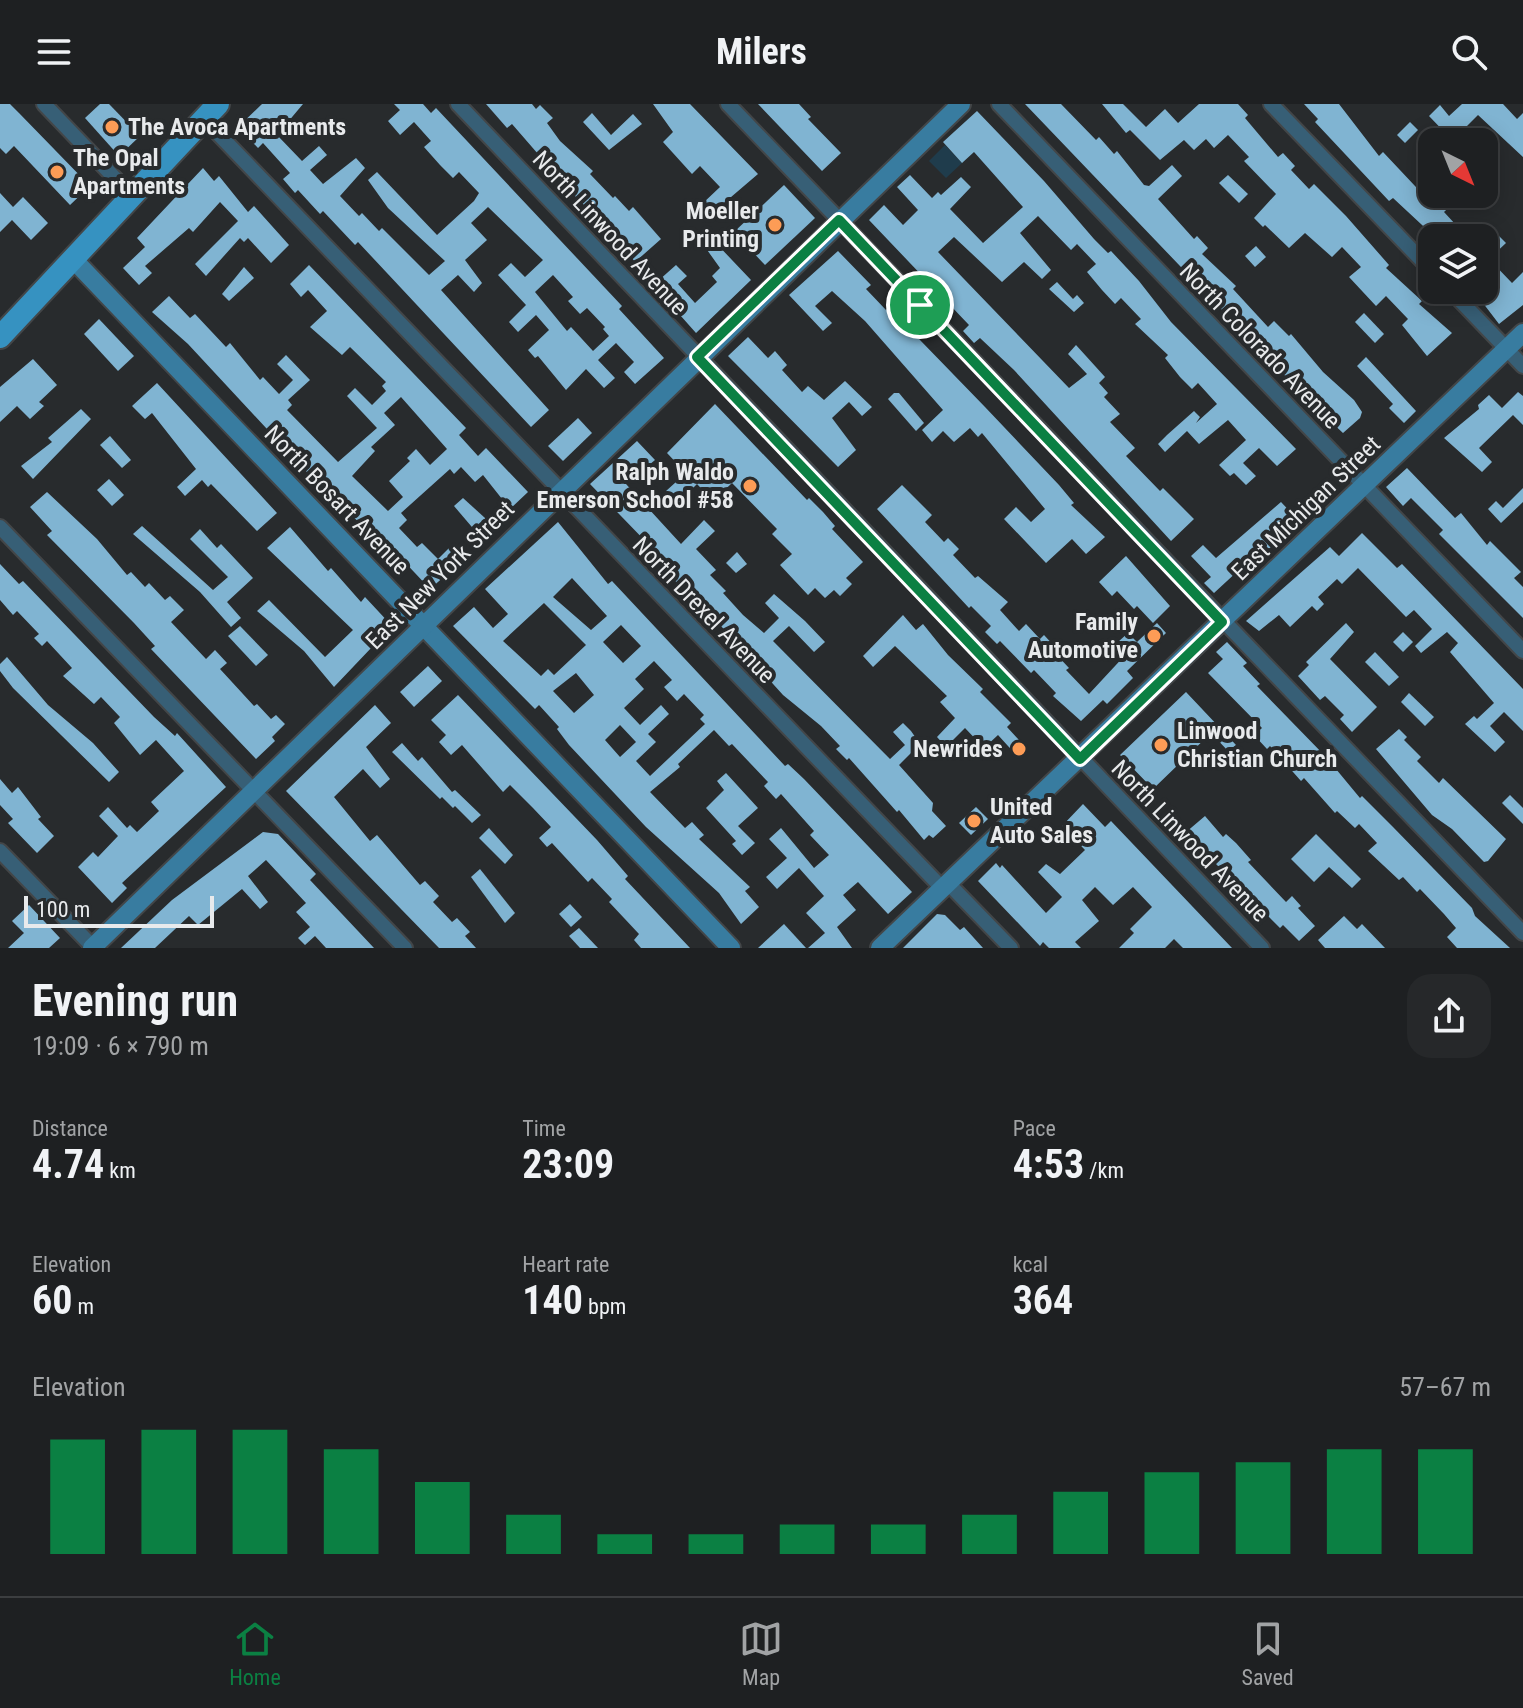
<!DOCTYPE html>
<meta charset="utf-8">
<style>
body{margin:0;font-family:"Roboto Condensed",sans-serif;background:#26282a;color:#f1f3f6;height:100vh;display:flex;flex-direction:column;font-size:30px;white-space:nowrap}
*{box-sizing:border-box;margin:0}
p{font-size:26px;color:#a1a3a5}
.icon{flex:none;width:44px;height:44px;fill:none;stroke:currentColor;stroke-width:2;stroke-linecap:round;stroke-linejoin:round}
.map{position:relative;height:844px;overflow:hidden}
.details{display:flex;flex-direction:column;background:#1e2022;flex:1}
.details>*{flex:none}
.needle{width:52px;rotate:137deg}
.controls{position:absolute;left:1418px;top:24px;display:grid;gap:16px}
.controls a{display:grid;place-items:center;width:80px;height:80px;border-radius:16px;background:#1e2022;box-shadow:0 4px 20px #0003,0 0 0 2px #3c3e40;font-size:40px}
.scale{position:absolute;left:24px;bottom:20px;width:190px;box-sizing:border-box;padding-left:8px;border:4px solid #e8eaec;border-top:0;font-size:22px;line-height:28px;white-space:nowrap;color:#e8eaec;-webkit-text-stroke:6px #282b2d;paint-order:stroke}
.pin{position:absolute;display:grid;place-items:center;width:68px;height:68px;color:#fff;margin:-34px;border:4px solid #fff;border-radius:50%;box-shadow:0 2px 8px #0007}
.round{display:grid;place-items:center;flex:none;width:84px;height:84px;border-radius:24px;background:#26282a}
.headline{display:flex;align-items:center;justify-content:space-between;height:136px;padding:0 32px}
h1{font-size:44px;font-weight:700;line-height:60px}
.figures{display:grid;grid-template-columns:repeat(3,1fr);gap:12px;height:136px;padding:8px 32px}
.figures div{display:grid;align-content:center}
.figures b{font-size:40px;font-weight:700}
.figures small{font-size:22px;font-weight:400}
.figures p{font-size:22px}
.chart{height:224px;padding:16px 32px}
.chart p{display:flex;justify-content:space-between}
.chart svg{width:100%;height:144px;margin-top:8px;stroke:#0b8043;stroke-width:6}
header{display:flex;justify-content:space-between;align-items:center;height:104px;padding:0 32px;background:#1e2022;font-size:36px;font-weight:700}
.tab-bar{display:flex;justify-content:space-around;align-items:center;height:112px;border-top:2px solid #3c3e40;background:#1e2022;font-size:22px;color:#a1a3a5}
.tab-bar a{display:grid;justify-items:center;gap:4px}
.tab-bar .active{color:#0b8043}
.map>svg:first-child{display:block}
.green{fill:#1f3c4c}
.building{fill:#80b4d2;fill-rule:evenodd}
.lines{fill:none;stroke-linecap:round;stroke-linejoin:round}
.street-casing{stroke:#434648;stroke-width:18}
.secondary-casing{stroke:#434648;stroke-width:22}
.primary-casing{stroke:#434648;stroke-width:26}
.street{stroke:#375f76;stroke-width:14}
.secondary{stroke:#387ca0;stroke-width:18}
.primary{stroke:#3692c1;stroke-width:22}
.route-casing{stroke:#fff;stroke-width:16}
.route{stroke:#0b8043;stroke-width:10}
.poi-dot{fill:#fd9c56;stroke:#282b2d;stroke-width:3}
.labels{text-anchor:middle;stroke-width:8;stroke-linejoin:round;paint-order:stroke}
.poi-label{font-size:24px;font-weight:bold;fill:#e8eaec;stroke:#282b2d;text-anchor:start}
.street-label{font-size:24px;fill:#e8eaec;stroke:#282b2d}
</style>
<header><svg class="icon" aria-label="menu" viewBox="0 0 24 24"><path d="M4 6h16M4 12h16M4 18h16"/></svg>Milers<svg class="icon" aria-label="search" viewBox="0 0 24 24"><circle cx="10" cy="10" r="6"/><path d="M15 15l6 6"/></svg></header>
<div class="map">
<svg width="1523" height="844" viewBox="0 0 1523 844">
<rect width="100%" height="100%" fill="#282b2d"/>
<polygon class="green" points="945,41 962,59 946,74 929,57"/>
<g class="building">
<polygon points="0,0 10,0 19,9 90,82 70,101 14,42 6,50 0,44"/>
<polygon points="100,0 109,0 140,32 119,52 85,14"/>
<path d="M262,0H303L277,31L302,57L319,42L327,51L310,66L323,80L356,54L365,64L340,92L359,112L362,109L379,127L382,124L429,171L445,157L388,104L368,76L377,68L437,131L474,97L479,89L459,68L453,74L440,61L424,43L431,37L414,18L400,31L388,17L400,6L394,0H423L431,9L436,4L622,202L619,205L664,254L635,280L624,268L634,258L616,239L598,256L615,274L604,284L586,265L566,286L538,252L535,254L528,246L549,226L536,211L518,228L509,218L526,201L498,171L511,159L525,173L543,156L488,103L471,119L487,136L465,156L482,179L474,188L458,171L441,186L549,306L531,323L358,138L355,141L323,107L320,110L298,86L295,89L283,75L290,69L263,39L258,44L238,23ZM553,171L573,193L568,197L580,210L587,204L605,223L603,225L609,232L593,247L571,223L567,227L535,188Z"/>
<polygon points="486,0 532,0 536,5 540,1 553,14 547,19 560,37 593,67 590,70 613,94 615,92 629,107 633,103 661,135 635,158 592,103 589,106 571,88 512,20 507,24"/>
<polygon points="653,0 690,0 758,70 710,111 701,101 720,83 700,62 692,70 663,38 673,28"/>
<polygon points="758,0 799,0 811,13 808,15 841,49 822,67"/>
<polygon points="1025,0 1061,0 1096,36 1099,33 1114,50 1117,47 1144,81 1149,82 1172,61 1182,72 1158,95 1194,135 1197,132 1208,144 1202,150 1236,182 1233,185 1268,223 1274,217 1289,232 1291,230 1323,268 1354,296 1362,308 1360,314 1343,329 1313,301"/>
<polygon points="1102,0 1123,0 1146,23 1165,5 1178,19 1199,0 1238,0 1248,11 1245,14 1278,53 1283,49 1295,62 1291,66 1309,85 1314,80 1346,112 1389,161 1386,164 1422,197 1419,200 1452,229 1427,252 1402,221 1408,215 1386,192 1376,202 1349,173 1361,163 1342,143 1332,153 1305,129 1289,144 1265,121 1263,123 1254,114 1276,90 1244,57 1249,53 1228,31 1214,44 1206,35 1194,46 1184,36 1160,56 1130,26 1126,29"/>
<polygon points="1304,0 1339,0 1379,52 1383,48 1431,99 1442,90 1478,90 1484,97 1474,106 1461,92 1444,108 1468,134 1436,134 1393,94 1389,97 1315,18 1318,15"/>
<polygon points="1462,0 1503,0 1517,15 1523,9 1523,53 1478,11 1462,27 1472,38 1454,38 1429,12 1440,1 1449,12"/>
<polygon points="977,7 1044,77 1094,135 1108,149 1111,147 1139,177 1171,218 1296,345 1277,362 1259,344 1243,359 1256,372 1246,381 1234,369 1230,372 1219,361 1246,336 1228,316 1199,340 1187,327 1165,348 1158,340 1167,331 1194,307 1200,313 1196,319 1217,300 1198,279 1192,285 1180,273 1165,254 1168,251 1135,220 1141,215 1121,194 1115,200 1102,186 1087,168 1096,160 1077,140 1071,146 1038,112 1020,129 1051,166 1042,175 1024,158 1002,178 954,133 938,148 1069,284 1087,270 1068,250 1076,241 1105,273 1099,279 1108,289 1104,293 1120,310 1110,318 1135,344 1126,352 1160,387 1163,384 1194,415 1171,437 1014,266 980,234 974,239 963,227 969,221 869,116 884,101 903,121 918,106 897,83 910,71 932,94 938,88 941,91 961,73 971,83 950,105 983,139 1023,103 974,48 962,59 943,38"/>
<polygon points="592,9 611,31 633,10 642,20 609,46 583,18"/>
<polygon points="1410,18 1418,26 1405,39 1397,31"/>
<polygon points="203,64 214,77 219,72 248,108 254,102 289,141 271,159 248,134 244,138 240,134 206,172 195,160 238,117 220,98 193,128 189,124 145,162 152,169 139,181 123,164 145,143 137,134"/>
<polygon points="1228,71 1248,90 1239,99 1219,79"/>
<polygon points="784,81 815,114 765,161 734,128"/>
<polygon points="0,89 13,103 23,93 48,119 31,136 12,116 0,128"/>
<polygon points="1498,131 1506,139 1489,155 1512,179 1523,168 1523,201 1499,220 1473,186 1484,186 1484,145"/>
<polygon points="713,136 751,176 696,229 672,202 677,197 658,177 676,161 687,172 678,180 695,199 717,178 712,172 720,164 705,143"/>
<polygon points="1256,142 1266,153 1255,163 1245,152"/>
<polygon points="838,147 871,181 866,185 886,206 888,203 985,303 1059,381 1074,399 1071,401 1105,433 1086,450 1072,435 1046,459 1004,415 1016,403 1031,418 1045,405 982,329 978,333 970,324 954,338 943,327 932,338 922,326 943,306 865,217 832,187 815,202 832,219 823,227 789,191"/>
<path d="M309,161L466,324L459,331L478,352L486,344L528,388L510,405L483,371L475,378L461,363L454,370L450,365L401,409L407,416L399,424L417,443L422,439L438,455L450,443L463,456L430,485L399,452L394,456L332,390L330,393L188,240L152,208L169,192L190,214L195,210L226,243L230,239L260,276L263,273L279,290L293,276L277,260L286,251L310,276L288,296L292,301L287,306L338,358L377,324L347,292L355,284L372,301L386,287L382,282L386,278L350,243L342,251L310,223L327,207L308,186L301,193L290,180ZM401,293L447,345L430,361L416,345L407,354L410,357L389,377L403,393L388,407L352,372L375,347L371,343L395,321L384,309Z"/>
<polygon points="244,163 254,174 229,197 222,190"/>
<polygon points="1057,178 1073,195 1077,191 1084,199 1074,208 1049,185"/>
<polygon points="1364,209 1384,230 1375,239 1355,218"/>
<polygon points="99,215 134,252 118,267 84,230"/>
<polygon points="748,233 768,254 775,247 787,261 782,266 802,288 808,282 824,296 845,277 872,303 862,312 849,298 832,314 856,346 838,363 728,252"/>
<polygon points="1366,253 1416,307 1404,319 1389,304 1393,300 1357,262"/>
<polygon points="33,255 57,281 39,298 44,302 30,315 17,302 0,318 0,283"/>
<polygon points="157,279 277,409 257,427 211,380 208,383 202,376 185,392 177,383 196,365 152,309 145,315 132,302"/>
<polygon points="1518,288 1523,292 1523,321 1513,311 1479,344 1492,358 1482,368 1444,334 1479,305 1478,301 1489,291 1502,304"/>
<polygon points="894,289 899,289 924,319 916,327 888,295"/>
<polygon points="715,300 807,396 809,394 823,408 835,422 832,425 863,458 846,474 852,480 840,492 834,486 825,494 815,484 808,491 780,461 792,450 772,430 777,425 732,379 713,397 697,380 678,399 666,387 686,369 667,349"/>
<polygon points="81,305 91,315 33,375 21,362 52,338 48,334"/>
<polygon points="578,314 592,329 563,357 548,342"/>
<polygon points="110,332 131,356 122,364 100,341"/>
<polygon points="637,337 655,356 626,380 681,440 704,416 715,427 696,445 716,466 710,471 726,487 723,489 743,511 764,529 779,514 765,499 774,490 805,517 825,538 814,548 789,522 773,537 890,655 905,641 893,628 903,619 911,627 920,640 899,661 933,699 932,707 946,722 933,734 929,731 924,736 899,706 897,708 849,654 847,656 836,645 840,642 821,622 783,591 721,522 659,461 662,458 651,443 590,380"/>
<polygon points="1407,364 1455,414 1461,409 1487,441 1490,437 1521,468 1514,474 1523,483 1523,514 1439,430 1443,426 1411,394 1403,402 1386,383"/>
<polygon points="109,375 124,391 112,402 97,386"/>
<polygon points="902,381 932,411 925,418 944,438 948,434 959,445 953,451 975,474 978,472 1008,498 1000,506 1019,527 1026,520 1040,535 1044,531 1057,545 1054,548 1069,564 1066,566 1089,590 1128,548 1118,538 1128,529 1137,538 1157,519 1166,529 1127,567 1133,574 1107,600 1103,596 1081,617 1053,592 1056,589 1034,566 1031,569 1000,537 997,540 985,528 991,522 971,502 969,504 877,405"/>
<polygon points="1523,384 1523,398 1501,419 1488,405 1496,397 1503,404"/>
<polygon points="47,388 97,435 127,471 131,468 145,483 149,479 165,496 170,492 184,506 171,518 206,555 215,546 227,559 220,565 254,602 257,600 271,615 276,611 285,620 272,633 275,637 256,655 151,545 155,542 134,519 47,431 52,427 30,403"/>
<polygon points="463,394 496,424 483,436 454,402"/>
<polygon points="1281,398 1299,417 1243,469 1240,465 1214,489 1204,479 1211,473 1191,452 1203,441 1216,454"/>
<path d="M558,418L608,480L612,477L785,662L788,660L804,675L912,788L888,810L858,778L843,791L856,806L837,823L852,844H808L825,829L806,809L824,792L799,764L777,785L766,773L787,754L769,735L781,724L814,764L829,751L810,731L814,727L781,690L776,695L764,682L768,678L732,640L729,642L714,626L678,660L680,663L650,688L685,724L692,718L704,731L699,735L750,783L745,787L759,803L741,820L719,789L646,723L569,641L557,625L559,623L539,601L535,605L453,522L474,503L493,524L508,510L485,485ZM572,474L607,512L591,526L553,493ZM544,499L586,541L554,571L548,565L541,572L503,537ZM621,521L641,542L623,559L603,538ZM654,557L672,576L664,583L677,597L684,590L704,611L700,615L705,620L650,672L636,657L656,638L648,630L669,610L661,601L640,621L624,604L644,585L635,575ZM576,569L594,591L574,609L553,587ZM620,621L636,638L620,653L605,636Z"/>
<polygon points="142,422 213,486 228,473 190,435 200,425 217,444 221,440 253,474 227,498 241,514 231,523 200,488 133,430"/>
<polygon points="290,423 328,467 331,464 361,498 365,493 392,522 334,583 304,547 257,507 269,496 325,553 353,526 267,444"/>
<polygon points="1362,429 1397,464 1402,460 1523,585 1523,627 1504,608 1490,622 1505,638 1495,648 1465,620 1474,612 1477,615 1494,599 1450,548 1458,539 1447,528 1421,549 1415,542 1432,525 1414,506 1406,513 1358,464 1342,480 1337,475 1318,493 1324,500 1317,507 1312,502 1290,523 1279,511 1259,527 1246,517 1330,443 1339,452"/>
<polygon points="737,448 747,460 736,469 726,459"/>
<polygon points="1126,452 1170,502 1153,519 1137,502 1134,505 1117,487 1112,492 1099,478"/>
<polygon points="0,460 19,480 23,477 154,613 175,632 177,629 226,683 122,779 127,784 112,799 78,763 93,748 98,753 118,732 99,712 108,703 127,724 130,721 137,728 159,707 151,698 184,667 156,636 140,651 114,619 120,613 101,593 94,600 63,572 72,564 47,537 42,542 34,534 39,530 17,507 13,511 0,496"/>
<polygon points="903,511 916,526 923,520 948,551 983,585 980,588 1011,619 1007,623 1028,646 1019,654 998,631 984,644 965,624 946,643 937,633 955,614 940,598 947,592 895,542 873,563 863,552"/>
<polygon points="1346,519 1354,528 1330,555 1377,603 1352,628 1340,615 1344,611 1325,592 1320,596 1298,572 1309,561 1306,558"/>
<polygon points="240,522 268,551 256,562 228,532"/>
<polygon points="1403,528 1413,538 1403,548 1393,538"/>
<polygon points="1227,538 1247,559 1243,562 1260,580 1257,582 1326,653 1360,694 1362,692 1393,723 1472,804 1475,812 1510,844 1457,844 1447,833 1456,824 1444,810 1420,785 1417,788 1403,773 1399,776 1368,747 1377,739 1359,720 1355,724 1337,707 1335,709 1304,674 1301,677 1270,642 1267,645 1254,631 1262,624 1208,569 1223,555 1216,548"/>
<polygon points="1375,548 1399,573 1389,582 1365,558"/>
<polygon points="7,553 48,601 93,639 119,668 109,678 13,584 0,567 0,560"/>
<polygon points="428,562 442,577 414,603 400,588"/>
<polygon points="1186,588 1236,641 1229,648 1211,629 1153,685 1120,651"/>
<polygon points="1409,589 1434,613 1425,622 1401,598"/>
<polygon points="458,591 597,736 628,772 625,775 690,844 641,844 634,836 639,830 609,798 612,795 592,774 588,778 552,739 547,743 539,734 551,723 533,704 510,681 503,688 462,641 451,651 439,638 446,631 431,616"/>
<polygon points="375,601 391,619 366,643 390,675 380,684 363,665 334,693 370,737 377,731 420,781 425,777 439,792 433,798 452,818 457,814 470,828 465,832 476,844 439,844 286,687"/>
<polygon points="1399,625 1407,633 1404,636 1421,653 1417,657 1439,679 1443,674 1506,735 1488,757 1484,758 1452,725 1432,711 1376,645"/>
<polygon points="402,639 418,657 422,653 452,688 455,686 481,711 472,719 455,702 453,704 442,693 440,695 392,648"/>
<polygon points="726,669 758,704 738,722 755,739 742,751 732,740 736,737 706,704 724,686 717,677"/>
<polygon points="0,675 12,689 18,683 41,713 38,715 54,732 37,749 8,719 13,715 0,701"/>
<polygon points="1510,691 1523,704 1523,720 1502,699"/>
<polygon points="1083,700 1105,723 1111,717 1232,844 1183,844 1174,835 1165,844 1119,844 1134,829 1130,825 1152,803 1133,783 1113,801 1095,783 1082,796 1099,817 1075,838 1081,844 1049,844 1043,838 1040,842 978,777 996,759 1000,764 1002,761 1046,809 1062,793 1038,768 1046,760 1060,770 1085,746 1062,722"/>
<polygon points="976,703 988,715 971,731 959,719"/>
<polygon points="1205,712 1223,733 1226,730 1236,739 1251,756 1248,758 1286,798 1292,792 1301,802 1298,804 1315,822 1299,837 1283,821 1280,824 1185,729"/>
<polygon points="489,724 513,751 505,760 479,734"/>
<polygon points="263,728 278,730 316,770 310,776 374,844 326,844 315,832 305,841 298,834 310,823 296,808 306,799 266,756 248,772 268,798 260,805 242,785 198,821 189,812 155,844 121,844 172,796"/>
<polygon points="1316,730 1361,775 1352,784 1329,763 1314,778 1291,755"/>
<polygon points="480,765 515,809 505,819 471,773"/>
<polygon points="570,800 582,813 571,823 559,810"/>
<polygon points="29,801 60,834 49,844 8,844 24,829 12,817"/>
<polygon points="937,810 945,811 960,826 964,823 983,844 903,844"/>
<polygon points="1344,812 1357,825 1362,820 1385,844 1325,844 1318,836"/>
<polygon points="784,820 806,844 758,844"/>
<polygon points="579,824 598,844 580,844 569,832"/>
</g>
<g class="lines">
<g class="street-casing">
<g id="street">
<polyline points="44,0 132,92"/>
<polyline points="458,0 1262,844"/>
<polyline points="728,0 1523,829"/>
<polyline points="999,0 1523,547"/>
<polyline points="1271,0 1432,167"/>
<polyline points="204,15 942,784"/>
<polyline points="1450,186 1523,262"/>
<polyline points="0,423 405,844"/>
<polyline points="0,747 94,844"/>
<polyline points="948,779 1011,844"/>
</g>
</g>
<g class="secondary-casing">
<g id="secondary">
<polyline points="73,155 731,844"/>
<polyline points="92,844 961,0"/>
<polyline points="880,844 1523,229"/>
</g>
</g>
<g class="primary-casing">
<polyline id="primary" points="0,233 218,0"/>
</g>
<use href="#street" class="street"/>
<use href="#secondary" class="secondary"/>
<use href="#primary" class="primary"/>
</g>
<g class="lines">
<g class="route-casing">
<polygon id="route" points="839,116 1222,518 1080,655 697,253"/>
</g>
<use href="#route" class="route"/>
</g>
<g class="poi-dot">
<circle cx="112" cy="23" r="8"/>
<circle cx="57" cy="68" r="8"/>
<circle cx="775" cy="121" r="8"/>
<circle cx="750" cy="382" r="8"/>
<circle cx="1154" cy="532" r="8"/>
<circle cx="1161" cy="641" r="8"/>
<circle cx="1019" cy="645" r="8"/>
<circle cx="974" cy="717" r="8"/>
</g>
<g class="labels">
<g class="poi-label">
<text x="128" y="31">The Avoca Apartments</text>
<text x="73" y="62">The Opal<tspan x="73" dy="28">Apartments</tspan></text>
<text x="759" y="115" text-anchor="end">Moeller<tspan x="759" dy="28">Printing</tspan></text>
<text x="734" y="376" text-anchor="end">Ralph Waldo<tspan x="734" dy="28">Emerson School #58</tspan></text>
<text x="1138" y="526" text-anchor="end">Family<tspan x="1138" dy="28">Automotive</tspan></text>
<text x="1177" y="635">Linwood<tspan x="1177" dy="28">Christian Church</tspan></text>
<text x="1003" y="653" text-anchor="end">Newrides</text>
<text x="990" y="711">United<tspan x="990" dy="28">Auto Sales</tspan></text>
</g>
<g class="street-label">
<text transform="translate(610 129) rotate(47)" y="8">North Linwood Avenue</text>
<text transform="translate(1260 242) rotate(46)" y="8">North Colorado Avenue</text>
<text transform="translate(337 396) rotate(46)" y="8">North Bosart Avenue</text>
<text transform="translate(1306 404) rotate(-44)" y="8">East Michigan Street</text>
<text transform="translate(440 471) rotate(-45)" y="8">East New York Street</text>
<text transform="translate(704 506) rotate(46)" y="8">North Drexel Avenue</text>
<text transform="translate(1190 737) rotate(46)" y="8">North Linwood Avenue</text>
</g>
</g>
</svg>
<div class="controls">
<a><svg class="needle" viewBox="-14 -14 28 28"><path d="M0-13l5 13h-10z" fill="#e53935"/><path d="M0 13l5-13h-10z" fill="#a1a3a5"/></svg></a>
<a><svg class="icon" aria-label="layers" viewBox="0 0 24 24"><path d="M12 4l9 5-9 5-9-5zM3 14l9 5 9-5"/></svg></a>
</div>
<div class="scale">100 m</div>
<div class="pin" style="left:920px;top:201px;background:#1e9e55"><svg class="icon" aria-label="arrive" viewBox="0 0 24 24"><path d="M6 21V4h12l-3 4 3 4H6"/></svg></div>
</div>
<section class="details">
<div class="headline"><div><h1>Evening run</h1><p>19:09 · 6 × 790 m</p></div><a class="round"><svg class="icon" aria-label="share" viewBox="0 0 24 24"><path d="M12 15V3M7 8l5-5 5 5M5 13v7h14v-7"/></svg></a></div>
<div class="figures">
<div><p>Distance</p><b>4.74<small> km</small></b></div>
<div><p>Time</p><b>23:09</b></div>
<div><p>Pace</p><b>4:53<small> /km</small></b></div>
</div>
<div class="figures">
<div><p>Elevation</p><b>60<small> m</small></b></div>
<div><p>Heart rate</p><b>140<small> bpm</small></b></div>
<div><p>kcal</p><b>364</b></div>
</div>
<div class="chart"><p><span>Elevation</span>57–67 m</p>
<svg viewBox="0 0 160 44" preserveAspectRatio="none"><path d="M5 44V9M15 44V6M25 44V6M35 44V12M45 44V22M55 44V32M65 44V38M75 44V38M85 44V35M95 44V35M105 44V32M115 44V25M125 44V19M135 44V16M145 44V12M155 44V12"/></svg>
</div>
</section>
<nav class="tab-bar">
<a class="active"><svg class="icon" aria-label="home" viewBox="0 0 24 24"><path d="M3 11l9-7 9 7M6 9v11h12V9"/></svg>Home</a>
<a><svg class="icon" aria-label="map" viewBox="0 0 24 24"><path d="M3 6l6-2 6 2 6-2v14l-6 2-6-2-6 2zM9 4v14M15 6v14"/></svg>Map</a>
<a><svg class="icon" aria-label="saved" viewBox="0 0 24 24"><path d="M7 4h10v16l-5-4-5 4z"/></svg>Saved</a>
</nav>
